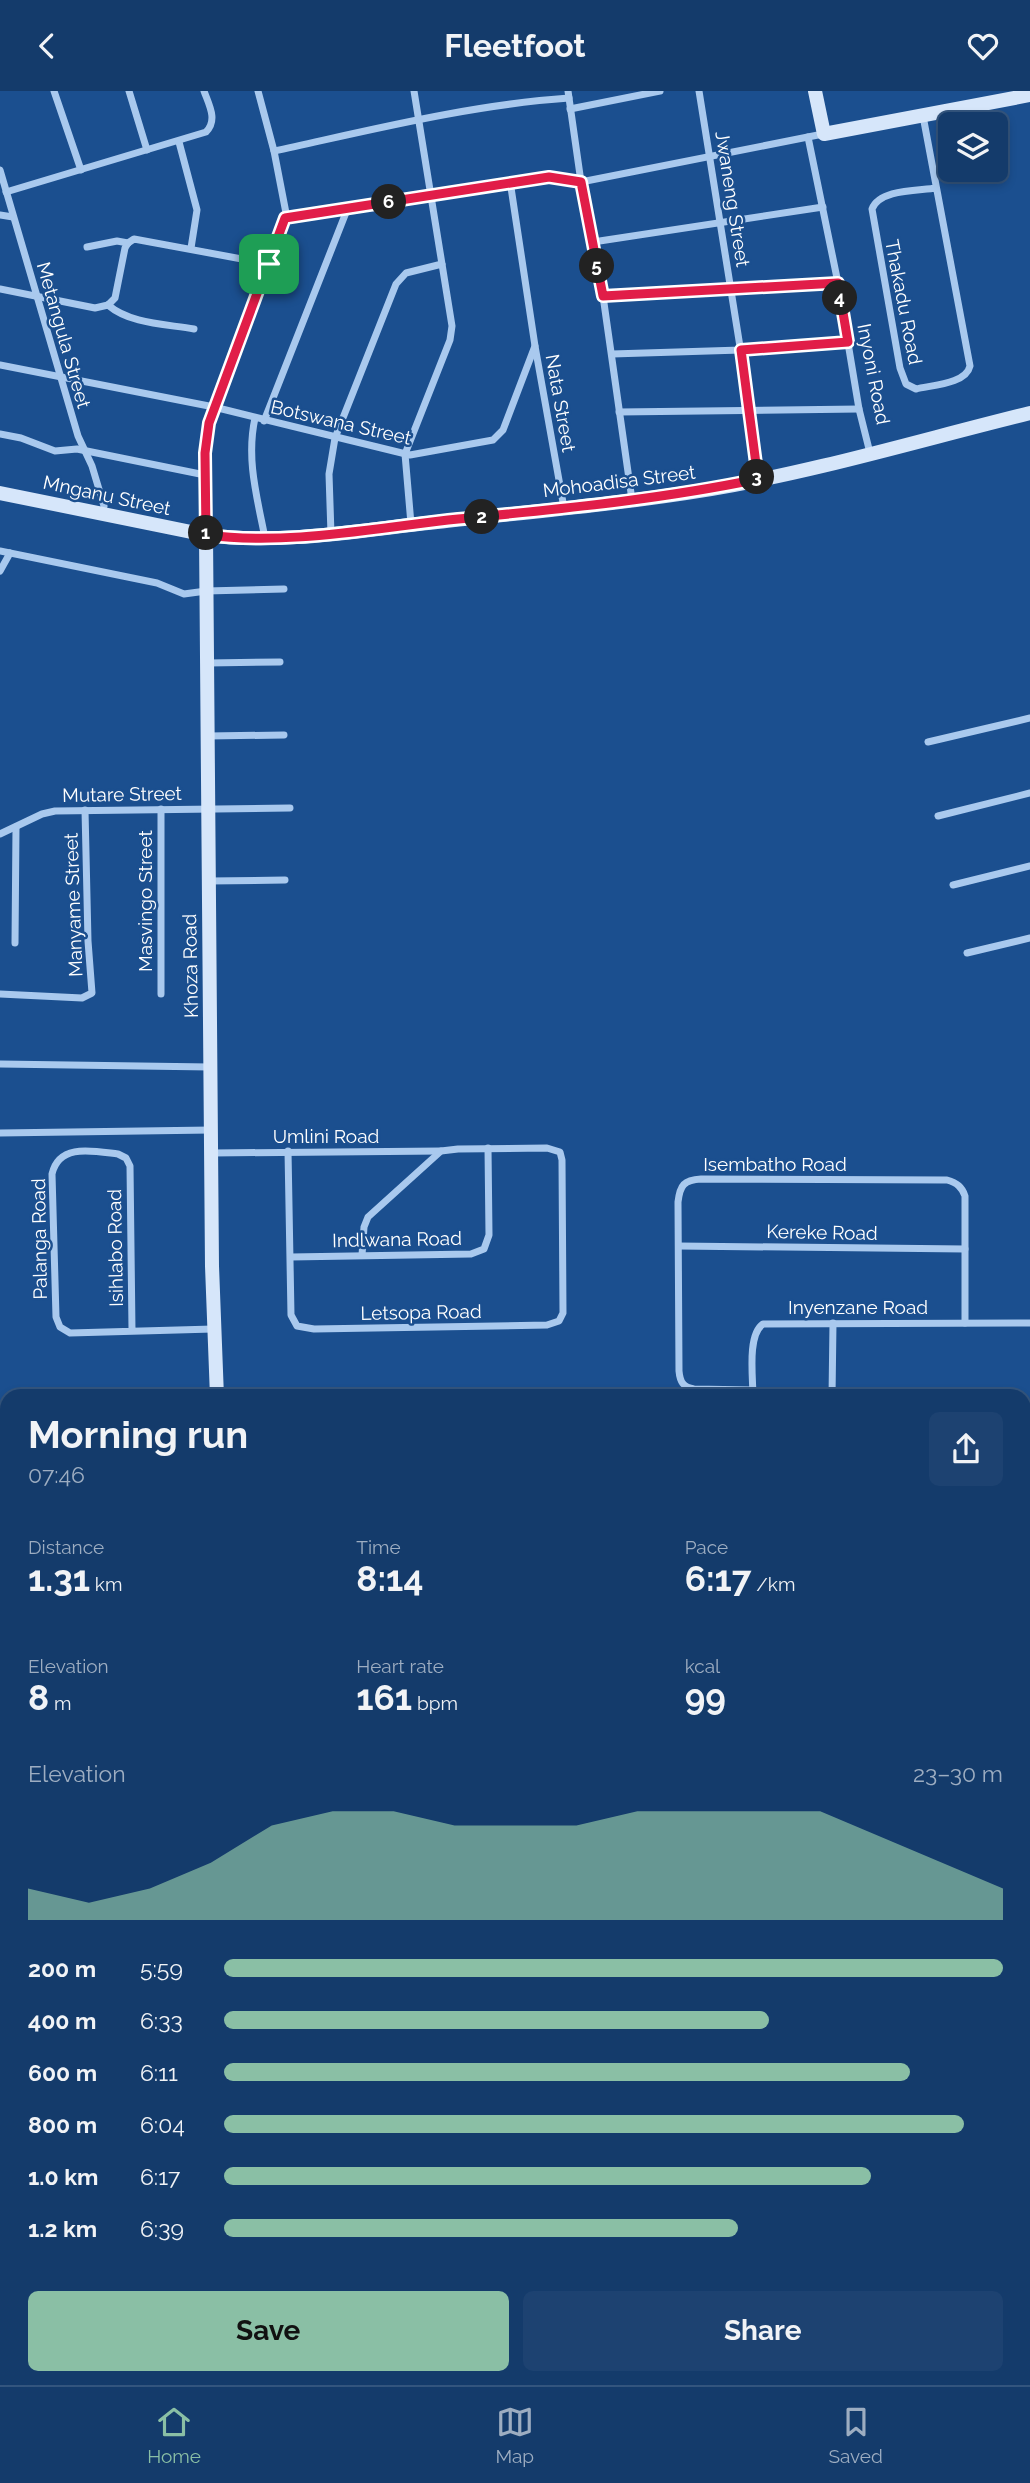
<!DOCTYPE html>
<meta charset="utf-8">
<style>
body{margin:0;font-family:Raleway,sans-serif;background:#1d4271;color:#f1f3f6;height:100vh;display:flex;flex-direction:column;font-size:26px;white-space:nowrap}
*{box-sizing:border-box;margin:0}
p{font-size:23px;color:#9dadc1}
.icon{flex:none;width:38px;height:38px;fill:none;stroke:currentColor;stroke-width:2;stroke-linecap:round;stroke-linejoin:round}
.map{position:relative;flex:1;overflow:hidden}
.details{position:absolute;left:0px;top:1298px;width:1031px;height:996px;display:flex;flex-direction:column;background:#143b6b;border-radius:21px 21px 0 0;box-shadow:0 4px 10px #0003,0 0 0 2px #33557e}
.details>*{flex:none}
.tools{position:absolute;left:938px;top:21px;display:grid;gap:14px}
.tools a{display:grid;place-items:center;width:70px;height:70px;border-radius:10px;background:#143b6b;box-shadow:0 4px 10px #0003,0 0 0 2px #33557e;font-size:35px}
.pin{position:absolute;display:grid;place-items:center;width:60px;height:60px;color:#fff;margin:-30px;border-radius:14px;box-shadow:0 4px 10px #0006}
.km{position:absolute;width:35px;height:35px;margin:-18px;border-radius:50%;background:#222;color:#fff;font-size:19px;line-height:35px;text-align:center}
.round{display:grid;place-items:center;flex:none;width:74px;height:74px;border-radius:10px;background:#1d4271}
.headline{display:flex;align-items:center;justify-content:space-between;height:119px;padding:0 28px}
h1{font-size:38px;font-weight:700;line-height:52px}
.metrics{display:grid;grid-template-columns:repeat(3,1fr);gap:10px;height:119px;padding:7px 28px}
.metrics div{display:grid;align-content:center}
.metrics b{font-size:35px;font-weight:700}
.metrics small{font-size:19px;font-weight:400}
.metrics p{font-size:19px}
.chart{height:196px;padding:14px 28px}
.chart p{display:flex;justify-content:space-between}
.chart svg{width:100%;height:126px;margin-top:7px;fill:#8abfa5;opacity:.7}
.action{display:flex;gap:14px;margin-top:auto;padding:14px 28px}
.action a{flex:1;height:80px;border-radius:10px;background:#8abfa5;color:#111;font-size:28px;font-weight:700;line-height:80px;text-align:center}
.action a+a{background:#1d4271;color:#f1f3f6}
ul{padding:0 28px;list-style:none;font-size:23px}
li{display:grid;grid-template-columns:112px 84px 1fr;align-items:center;height:52px}
li i{height:18px;border-radius:9px;background:#8abfa5}
header{display:flex;justify-content:space-between;align-items:center;height:91px;padding:0 28px;background:#143b6b;font-size:32px;font-weight:700}
.tabs{display:flex;justify-content:space-around;align-items:center;height:98px;border-top:2px solid #33557e;background:#143b6b;font-size:19px;color:#9dadc1}
.tabs a{display:grid;justify-items:center;gap:4px}
.tabs .on{color:#8abfa5}
.map>svg:first-child{display:block}
.lines{fill:none;stroke-linecap:round;stroke-linejoin:round}
.street{stroke:#a9c9ee;stroke-width:7}
.secondary{stroke:#d6e6fa;stroke-width:14}
.route-casing{stroke:#fff;stroke-width:14}
.route{stroke:#e11d48;stroke-width:9}
.labels{text-anchor:middle;stroke-width:5;stroke-linejoin:round;paint-order:stroke}
.street-label{font-size:19px;fill:#fff;stroke:#1b4f8f}
</style>
<header><svg class="icon" aria-label="back" viewBox="0 0 24 24"><path d="M15 5l-7 7 7 7"/></svg>Fleetfoot<svg class="icon" aria-label="heart" viewBox="0 0 24 24"><path d="M12 20l-8-8c-3-5 5-10 8-4 3-6 11-1 8 4z"/></svg></header>
<div class="map">
<svg width="1030" height="2294" viewBox="0 0 1030 2294">
<rect width="100%" height="100%" fill="#1b4f8f"/>
<g class="lines">
<g class="street">
<polyline points="54,0 81,79"/>
<polyline points="129,0 147,59"/>
<polyline points="568,0 581,91 603,205 632,409"/>
<polyline points="699,0 750,318 757,388"/>
<polyline points="570,18 660,0"/>
<path d="M923,25L970,275C966,293 932,294 916,298L906,293L900,277L872,118C880,98 918,100 936,97"/>
<polyline points="808,46 838,192 859,318 870,362"/>
<polyline points="179,51 197,119 191,157"/>
<path d="M274,60C371,39 469,14 569,7"/>
<polyline points="0,79 78,345 92,375 104,415"/>
<path d="M6,101L206,41C218,29 209,14 204,0"/>
<polyline points="0,124 13,126"/>
<polyline points="285,127 347,119 534,87 567,88 581,91 823,43"/>
<polyline points="593,151 823,116"/>
<polyline points="87,156 117,150 128,152"/>
<polyline points="0,198 95,217 108,214"/>
<polyline points="603,205 838,192"/>
<polyline points="108,214 115,207 125,157 128,152 134,148 269,173"/>
<path d="M108,214C130,233 166,233 194,238"/>
<polyline points="535,255 564,417"/>
<polyline points="612,263 741,259 848,251"/>
<polyline points="0,274 214,316 410,364 493,349 503,339 535,255 510,90"/>
<polyline points="619,321 859,318"/>
<path d="M255,327C246,368 257,406 265,447"/>
<polyline points="264,330 347,119"/>
<polyline points="0,343 21,347 55,360 77,358 205,384"/>
<polyline points="411,433 405,363 450,249 452,235 414,0"/>
<polyline points="331,443 329,383 335,347 396,193 406,182 442,173"/>
<polyline points="206,444 205,362 209,332 286,122 274,60 258,0"/>
<polyline points="0,460 157,492 184,503 206,500 284,498"/>
<polyline points="0,480 10,462"/>
<polyline points="208,572 280,571"/>
<polyline points="208,645 284,644"/>
<polyline points="928,651 1030,627"/>
<polyline points="161,718 161,903"/>
<polyline points="938,725 1030,702"/>
<polyline points="0,743 42,723 55,720 290,717"/>
<polyline points="208,790 285,789"/>
<polyline points="953,794 1030,775"/>
<polyline points="15,852 16,736"/>
<polyline points="967,862 1030,847"/>
<polyline points="0,903 82,907 92,902 88,850 85,719"/>
<polyline points="0,973 210,976"/>
<polyline points="0,1042 211,1039"/>
<polyline points="288,1060 291,1224 297,1235 314,1238 547,1234 559,1230 563,1222 562,1069 560,1061 547,1057 458,1058 441,1060 368,1126 364,1136 362,1164"/>
<polyline points="213,1062 441,1060"/>
<polyline points="679,1155 965,1158"/>
<polyline points="291,1166 471,1163 484,1158 489,1144 488,1057"/>
<path d="M132,1239L130,1075L126,1067L118,1063C93,1060 59,1052 52,1083L56,1226L60,1236L70,1242L213,1238"/>
<path d="M753,1299L694,1298C683,1296 680,1291 679,1280L678,1111C680,1094 684,1089 701,1088L947,1089C957,1092 962,1096 965,1105V1232"/>
<path d="M753,1306C753,1287 747,1244 763,1233L1030,1232"/>
<polyline points="832,1306 833,1232"/>
<polyline points="0,1316 7,1315"/>
<polyline points="0,1496 7,1496"/>
<polyline points="1024,1501 1030,1501"/>
<polyline points="0,1572 7,1572"/>
<polyline points="0,1648 7,1648"/>
<polyline points="0,1726 7,1726"/>
<polyline points="1024,1769 1030,1769"/>
<polyline points="0,1803 7,1803"/>
<polyline points="0,1973 7,1973"/>
<polyline points="1024,1975 1030,1978"/>
<polyline points="1024,2060 1030,2064"/>
<polyline points="1024,2147 1030,2150"/>
<polyline points="0,2248 7,2248"/>
<polyline points="1024,2251 1030,2241"/>
<polyline points="71,2287 71,2294"/>
<polyline points="148,2287 148,2294"/>
<polyline points="318,2287 318,2294"/>
<polyline points="838,2287 838,2294"/>
<polyline points="906,2287 929,2294"/>
<polyline points="395,2294 395,2287"/>
<polyline points="473,2294 473,2287"/>
<polyline points="761,2294 761,2287"/>
<polyline points="995,2294 1000,2287"/>
</g>
<g class="secondary">
<polyline points="815,0 824,43 1030,4"/>
<path d="M0,402L206,444C282,454 361,439 437,431C529,421 620,413 711,398C818,380 924,348 1030,322"/>
<polyline points="206,444 212,1175 217,1306"/>
<polyline points="1024,1885 1030,1886"/>
<polyline points="0,1888 7,1888"/>
<polyline points="238,2287 238,2294"/>
</g>
</g>
<g class="lines">
<g class="route-casing">
<path id="route" d="M549,86L581,91L603,205L838,192L848,251L741,259L758,388C653,410 546,419 440,430C363,439 283,454 206,444L205,362L209,332L285,127Z"/>
</g>
<use href="#route" class="route"/>
</g>
<g class="labels">
<g class="street-label">
<text transform="translate(733 108) rotate(81)" y="7">Jwaneng Street</text>
<text transform="translate(904 211) rotate(79)" y="7">Thakadu Road</text>
<text transform="translate(64 244) rotate(74)" y="7">Metangula Street</text>
<text transform="translate(874 283) rotate(79)" y="7">Inyoni Road</text>
<text transform="translate(561 312) rotate(80)" y="7">Nata Street</text>
<text transform="translate(341 331) rotate(13)" y="7">Botswana Street</text>
<text transform="translate(619 390) rotate(-7)" y="7">Mohoadisa Street</text>
<text transform="translate(107 404) rotate(12)" y="7">Mnganu Street</text>
<text transform="translate(122 703) rotate(-1)" y="7">Mutare Street</text>
<text transform="translate(145 810) rotate(-90)" y="7">Masvingo Street</text>
<text transform="translate(73 814) rotate(-92)" y="7">Manyame Street</text>
<text transform="translate(190 875) rotate(-91)" y="7">Khoza Road</text>
<text x="326" y="1052">Umlini Road</text>
<text x="775" y="1080">Isembatho Road</text>
<text transform="translate(822 1141) rotate(1)" y="7">Kereke Road</text>
<text transform="translate(39 1148) rotate(-91)" y="7">Palanga Road</text>
<text transform="translate(397 1148) rotate(-1)" y="7">Indlwana Road</text>
<text transform="translate(115 1157) rotate(-91)" y="7">Isihlabo Road</text>
<text x="858" y="1223">Inyenzane Road</text>
<text transform="translate(421 1221) rotate(-1)" y="7">Letsopa Road</text>
</g>
</g>
</svg>
<div class="tools">
<a><svg class="icon" aria-label="layers" viewBox="0 0 24 24"><path d="M12 4l9 5-9 5-9-5zM3 14l9 5 9-5"/></svg></a>
</div>
<div class="pin" style="left:269px;top:173px;background:#1e9e55"><svg class="icon" aria-label="arrive" viewBox="0 0 24 24"><path d="M6 21V4h12l-3 4 3 4H6"/></svg></div>
<b class="km" style="left:206px;top:442px">1</b>
<b class="km" style="left:482px;top:426px">2</b>
<b class="km" style="left:757px;top:386px">3</b>
<b class="km" style="left:840px;top:207px">4</b>
<b class="km" style="left:597px;top:175px">5</b>
<b class="km" style="left:389px;top:111px">6</b>
<section class="details">
<div class="headline"><div><h1>Morning run</h1><p>07:46</p></div><a class="round"><svg class="icon" aria-label="share" viewBox="0 0 24 24"><path d="M12 15V3M7 8l5-5 5 5M5 13v7h14v-7"/></svg></a></div>
<div class="metrics">
<div><p>Distance</p><b>1.31<small> km</small></b></div>
<div><p>Time</p><b>8:14</b></div>
<div><p>Pace</p><b>6:17<small> /km</small></b></div>
</div>
<div class="metrics">
<div><p>Elevation</p><b>8<small> m</small></b></div>
<div><p>Heart rate</p><b>161<small> bpm</small></b></div>
<div><p>kcal</p><b>99</b></div>
</div>
<div class="chart"><p><span>Elevation</span>23–30 m</p>
<svg viewBox="0 0 160 44" preserveAspectRatio="none"><path d="M0 44V33L10 38L20 33L30 24L40 11L50 6L60 6L70 11L80 11L90 11L100 6L110 6L120 6L130 6L140 15L150 24L160 33V44z"/></svg>
</div>
<ul>
<li><b>200 m</b>5:59<i style="width:100%"></i></li>
<li><b>400 m</b>6:33<i style="width:70%"></i></li>
<li><b>600 m</b>6:11<i style="width:88%"></i></li>
<li><b>800 m</b>6:04<i style="width:95%"></i></li>
<li><b>1.0 km</b>6:17<i style="width:83%"></i></li>
<li><b>1.2 km</b>6:39<i style="width:66%"></i></li>
</ul>
<div class="action"><a>Save</a><a>Share</a></div>
</section>
</div>
<nav class="tabs">
<a class="on"><svg class="icon" aria-label="home" viewBox="0 0 24 24"><path d="M3 11l9-7 9 7M6 9v11h12V9"/></svg>Home</a>
<a><svg class="icon" aria-label="map" viewBox="0 0 24 24"><path d="M3 6l6-2 6 2 6-2v14l-6 2-6-2-6 2zM9 4v14M15 6v14"/></svg>Map</a>
<a><svg class="icon" aria-label="saved" viewBox="0 0 24 24"><path d="M7 4h10v16l-5-4-5 4z"/></svg>Saved</a>
</nav>
